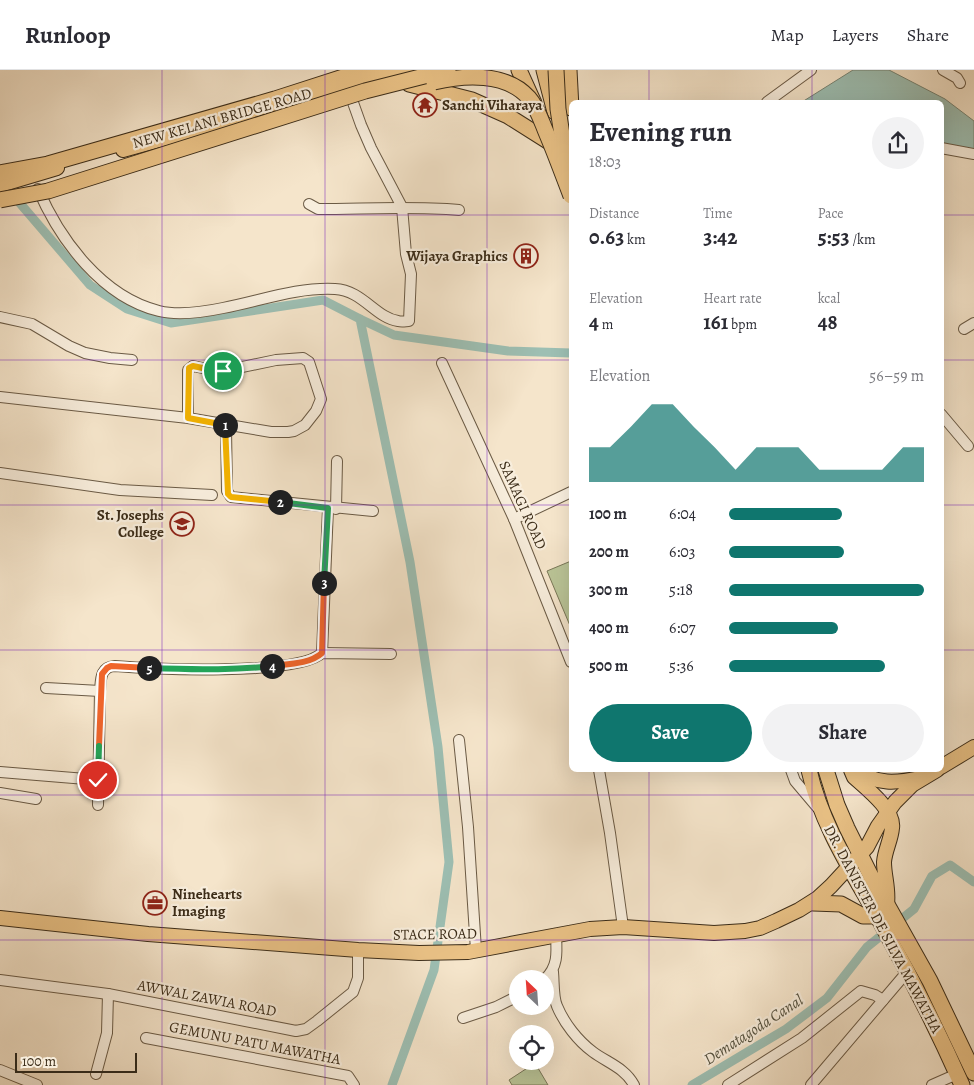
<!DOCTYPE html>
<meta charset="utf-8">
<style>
body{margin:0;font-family:Alegreya,serif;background:#f2f2f3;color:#2b2b33;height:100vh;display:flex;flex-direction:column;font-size:19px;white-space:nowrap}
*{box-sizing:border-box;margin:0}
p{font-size:16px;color:#7c7c81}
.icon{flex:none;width:28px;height:28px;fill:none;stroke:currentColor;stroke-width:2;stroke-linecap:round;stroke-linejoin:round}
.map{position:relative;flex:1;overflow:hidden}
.details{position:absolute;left:569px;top:30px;width:375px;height:672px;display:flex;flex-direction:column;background:#fff;border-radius:8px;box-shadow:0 5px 20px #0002}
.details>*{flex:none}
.needle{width:32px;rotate:335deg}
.buttons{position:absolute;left:509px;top:900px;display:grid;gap:10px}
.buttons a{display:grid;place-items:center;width:45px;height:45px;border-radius:50%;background:#fff;box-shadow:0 5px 20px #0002;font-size:25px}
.scale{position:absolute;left:15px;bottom:12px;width:122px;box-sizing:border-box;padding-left:5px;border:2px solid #3b2c18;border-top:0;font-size:14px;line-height:18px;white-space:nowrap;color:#3b2c18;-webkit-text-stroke:4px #f8eedd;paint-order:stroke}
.pin{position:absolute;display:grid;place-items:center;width:42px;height:42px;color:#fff;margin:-21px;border:2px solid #fff;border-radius:50%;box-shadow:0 1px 5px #0007}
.km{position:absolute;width:25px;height:25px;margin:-12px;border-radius:50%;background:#222;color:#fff;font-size:14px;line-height:25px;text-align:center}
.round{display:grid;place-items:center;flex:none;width:52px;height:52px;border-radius:26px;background:#f2f2f3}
.headline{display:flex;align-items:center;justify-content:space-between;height:85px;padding:0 20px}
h1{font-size:28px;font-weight:700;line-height:38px}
.stats{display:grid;grid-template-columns:repeat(3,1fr);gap:8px;height:85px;padding:5px 20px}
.stats div{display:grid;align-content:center}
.stats b{font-size:21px;font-weight:700}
.stats small{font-size:14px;font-weight:400}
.stats p{font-size:14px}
.chart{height:140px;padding:10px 20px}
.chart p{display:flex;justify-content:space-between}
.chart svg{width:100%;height:90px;margin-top:5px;fill:#0f766e;opacity:.7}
.primary-button{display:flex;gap:10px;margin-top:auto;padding:10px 20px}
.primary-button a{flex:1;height:58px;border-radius:30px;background:#0f766e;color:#fff;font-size:20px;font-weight:700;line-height:58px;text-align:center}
.primary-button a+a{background:#f2f2f3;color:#2b2b33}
ul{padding:0 20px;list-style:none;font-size:16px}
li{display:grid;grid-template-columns:80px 60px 1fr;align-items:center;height:38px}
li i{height:12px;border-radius:6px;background:#0f766e}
header{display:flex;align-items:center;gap:30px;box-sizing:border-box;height:70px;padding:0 25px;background:#fff;border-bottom:1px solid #e1e1e2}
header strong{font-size:24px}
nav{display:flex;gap:28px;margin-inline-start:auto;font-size:18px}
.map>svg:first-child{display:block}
.green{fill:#bbc598;stroke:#7b7858}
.water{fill:#9dbfb3;stroke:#768475}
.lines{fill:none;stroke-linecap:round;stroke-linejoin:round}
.canal{stroke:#9dbfb3;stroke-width:9}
.minor-casing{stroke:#6a5a45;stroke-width:12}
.major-casing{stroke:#3b2c18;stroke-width:16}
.highway-casing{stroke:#3b2c18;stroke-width:17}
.minor{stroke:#f8eedd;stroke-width:10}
.major{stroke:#eac286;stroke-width:14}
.highway{stroke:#eac286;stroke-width:15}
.highway-bridge-casing{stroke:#3b2c18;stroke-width:17;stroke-linecap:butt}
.highway-bridge{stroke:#eac286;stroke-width:15}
.split-1-casing{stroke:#fff;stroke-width:10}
.split-2-casing{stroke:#fff;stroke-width:10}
.split-3-casing{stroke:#fff;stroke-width:10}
.split-4-casing{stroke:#fff;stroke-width:10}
.split-5-casing{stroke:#fff;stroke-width:10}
.split-6-casing{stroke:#fff;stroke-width:10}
.split-7-casing{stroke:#fff;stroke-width:10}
.split-1{stroke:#f5b400;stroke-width:6}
.split-2{stroke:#f5b400;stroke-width:6}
.split-3{stroke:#22a559;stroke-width:6}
.split-4{stroke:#f0652b;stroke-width:6}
.split-5{stroke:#22a559;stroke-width:6}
.split-6{stroke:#f0652b;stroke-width:6}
.split-7{stroke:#22a559;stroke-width:6}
.grid{fill:none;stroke:#7b2cbf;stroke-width:1;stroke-opacity:0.55}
.labels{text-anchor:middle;stroke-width:4.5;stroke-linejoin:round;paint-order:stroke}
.poi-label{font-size:15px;font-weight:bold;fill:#3b2c18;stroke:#f8eedd;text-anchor:start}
.street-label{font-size:15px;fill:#3b2c18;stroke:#f8eedd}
.water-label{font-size:16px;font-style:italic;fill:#54513f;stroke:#f8eedd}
</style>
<header>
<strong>Runloop</strong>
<nav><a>Map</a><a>Layers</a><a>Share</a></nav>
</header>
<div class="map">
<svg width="974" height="1015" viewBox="0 0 974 1015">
<rect width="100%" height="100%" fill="#f5e5cb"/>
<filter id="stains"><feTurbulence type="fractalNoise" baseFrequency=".004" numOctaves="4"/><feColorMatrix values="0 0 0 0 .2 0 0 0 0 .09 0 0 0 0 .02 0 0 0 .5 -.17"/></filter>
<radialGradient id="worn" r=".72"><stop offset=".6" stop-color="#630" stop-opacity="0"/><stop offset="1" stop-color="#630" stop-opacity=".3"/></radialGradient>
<g class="green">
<polygon points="571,491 571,558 547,501"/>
<polygon points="535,993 548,1015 512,1015 509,1010"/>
</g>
<polygon class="water" points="853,0 889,0 945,29 974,51 974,81 941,73 941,32 802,32"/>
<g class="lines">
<g class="canal">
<polyline points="16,125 18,131 90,215 127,239 171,253 323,230 360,249 410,492 438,677 449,792 434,900 392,1015"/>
<polyline points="360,249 394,265 508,281 571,283"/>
<polyline points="692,1015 786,959 827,928 867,877 914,839 932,806 950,795 974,812"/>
</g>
<g class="minor-casing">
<g id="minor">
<polyline points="943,0 957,8 960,13"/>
<polyline points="767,32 811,0"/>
<polyline points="941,78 974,84"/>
<path d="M38,119C60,170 102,227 159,241C179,246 204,242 223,238C260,231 297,217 335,219C362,220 376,248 398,251C402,252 406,251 409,251L411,204L406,184L402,137L371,78L361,55L351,27"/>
<path d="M309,134L318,139C365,139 412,136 459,140"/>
<polyline points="0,247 32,254 69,276 85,283 110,288 132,290"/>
<polyline points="964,259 974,253"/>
<polyline points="442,293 514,449 571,592"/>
<polyline points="0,327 188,348 271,362 288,362 294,361 305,355 316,341 321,329 309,292 303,288 276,290 223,301 212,300 193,296 188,300 188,348"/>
<polyline points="941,344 968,376"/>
<polyline points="224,355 226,358 227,421 231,427 373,441"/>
<polyline points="0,403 120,420 212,425"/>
<polyline points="336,439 337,391"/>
<polyline points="514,449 571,422"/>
<polyline points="322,583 328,438"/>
<polyline points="46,618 100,621"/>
<polyline points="459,670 468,757 476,880"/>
<polyline points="599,700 610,763 623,857"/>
<polyline points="791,700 795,711 817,737"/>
<polyline points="0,702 98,710"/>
<polyline points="0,723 36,729"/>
<path d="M98,735L100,621C101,609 100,597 115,596C152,599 298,606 322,583L391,584"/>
<path d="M553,902C554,912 553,927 557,936C564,953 578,971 593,982C608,993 625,998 634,1015"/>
<path d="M545,909C558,897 557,883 556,866"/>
<polyline points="0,910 108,924 296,961 306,959 317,951 353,922 358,908 358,880"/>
<polyline points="463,948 496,937 518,926"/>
<polyline points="146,968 348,1006 354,1015"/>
<polyline points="0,1000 37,1015"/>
<polyline points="96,1004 107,963 108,924"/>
<polyline points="728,1015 802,968 861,921 875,925 883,930"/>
<polyline points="811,1015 907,902"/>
<polyline points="932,1015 957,1004"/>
</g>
</g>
<g class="major-casing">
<g id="major">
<polyline points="123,80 413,0"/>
<polyline points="0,115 57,98"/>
<polyline points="941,697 974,677"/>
<path d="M851,700L854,707C866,718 895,740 892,758C891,770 885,780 884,792C884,806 889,819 887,834"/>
<path d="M857,700C876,715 897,713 920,708"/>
<polyline points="0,848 148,864 358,880 419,883 468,882 590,859 623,857 714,863 745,861 760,858 776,851 799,840 818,828 831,816 867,777 878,756 895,732 912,715 937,700"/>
</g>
</g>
<g class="highway-casing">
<g id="highway">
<polyline points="519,0 534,33"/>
<polyline points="544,0 555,42"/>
<polyline points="569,0 571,38"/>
<polyline points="355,9 393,0"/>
<polyline points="409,14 472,30 508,46 554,75"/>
<polyline points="0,103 48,94 275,29 365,0"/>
<path d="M809,700C821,754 853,803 880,851C910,905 937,959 962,1015"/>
<polyline points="826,700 837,735 847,758 871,806 930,911 974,1003"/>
<polyline points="813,833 841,834 863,846 877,846"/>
</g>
</g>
<use href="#minor" class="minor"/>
<use href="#major" class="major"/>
<use href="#highway" class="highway"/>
<g class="highway-bridge-casing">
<g id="highway-bridge">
<polyline points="556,0 558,39 567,97"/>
<path d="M434,12C464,5 506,2 529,28C537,37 541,50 546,62C555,83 563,105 571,126"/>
<polyline points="0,130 48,121 365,21 448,0"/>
</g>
</g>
<use href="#highway-bridge" class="highway-bridge"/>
</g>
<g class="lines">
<g class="split-1-casing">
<polyline id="split-1" points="223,301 212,300 193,296 189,298 188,348 225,355"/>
</g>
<g class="split-2-casing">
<polyline id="split-2" points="225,355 228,424 231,427 280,432"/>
</g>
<g class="split-3-casing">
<polyline id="split-3" points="280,432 328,438 324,513"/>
</g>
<g class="split-4-casing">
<path id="split-4" d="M272,596C288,594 310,594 322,583L324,513"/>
</g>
<g class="split-5-casing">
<path id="split-5" d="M149,598C190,599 231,601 272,596"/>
</g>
<g class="split-6-casing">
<polyline id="split-6" points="99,676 102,604 107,598 111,596 149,598"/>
</g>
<g class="split-7-casing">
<polyline id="split-7" points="98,710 99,676"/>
</g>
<use href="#split-1" class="split-1"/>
<use href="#split-2" class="split-2"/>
<use href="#split-3" class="split-3"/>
<use href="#split-4" class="split-4"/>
<use href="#split-5" class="split-5"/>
<use href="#split-6" class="split-6"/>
<use href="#split-7" class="split-7"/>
</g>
<path class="grid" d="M162,0V1015M325,0V1015M487,0V1015M649,0V32M812,0V32M0,145H571M941,145H974M0,290H571M941,290H974M0,435H571M941,435H974M0,580H571M941,580H974M649,700V1015M812,700V1015M0,725H974M0,870H974"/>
<defs>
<g id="temple-ring" transform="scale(1.25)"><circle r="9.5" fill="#f8eedd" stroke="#8f2418" stroke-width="1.5"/><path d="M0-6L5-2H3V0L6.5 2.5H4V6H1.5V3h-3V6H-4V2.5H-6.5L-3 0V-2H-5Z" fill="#8f2418"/></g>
<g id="building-ring" transform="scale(1.25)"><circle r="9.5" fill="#f8eedd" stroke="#8f2418" stroke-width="1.5"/><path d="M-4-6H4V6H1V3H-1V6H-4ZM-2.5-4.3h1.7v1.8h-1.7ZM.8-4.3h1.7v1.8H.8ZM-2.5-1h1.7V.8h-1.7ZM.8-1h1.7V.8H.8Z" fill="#8f2418"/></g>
<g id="school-ring" transform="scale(1.25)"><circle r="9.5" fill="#f8eedd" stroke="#8f2418" stroke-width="1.5"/><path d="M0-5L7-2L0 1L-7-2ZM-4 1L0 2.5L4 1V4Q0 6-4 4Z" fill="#8f2418"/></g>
<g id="office-ring" transform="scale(1.25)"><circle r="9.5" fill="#f8eedd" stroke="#8f2418" stroke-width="1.5"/><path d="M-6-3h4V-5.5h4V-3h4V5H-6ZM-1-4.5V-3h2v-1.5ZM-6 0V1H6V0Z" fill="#8f2418"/></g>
</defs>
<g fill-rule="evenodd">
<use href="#temple-ring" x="425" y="35"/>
<use href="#building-ring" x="526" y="186"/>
<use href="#school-ring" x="182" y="454"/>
<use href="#office-ring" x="155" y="833"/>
</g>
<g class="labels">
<g class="poi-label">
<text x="442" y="40">Sanchi Viharaya</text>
<text x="508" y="191" text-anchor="end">Wijaya Graphics</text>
<text x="164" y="450" text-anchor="end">St. Josephs<tspan x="164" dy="17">College</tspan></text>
<text x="172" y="829">Ninehearts<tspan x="172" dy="17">Imaging</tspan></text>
</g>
<g class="street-label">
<text transform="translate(222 48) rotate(-16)" y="5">NEW KELANI BRIDGE ROAD</text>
<text transform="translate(523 435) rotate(66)" y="5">SAMAGI ROAD</text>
<text transform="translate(883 859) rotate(62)" y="5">DR. DANISTER DE SILVA MAWATHA</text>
<text transform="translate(435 864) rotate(-1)" y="5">STACE ROAD</text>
<text transform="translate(207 928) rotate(11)" y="5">AWWAL ZAWIA ROAD</text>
<text transform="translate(255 973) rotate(11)" y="5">GEMUNU PATU MAWATHA</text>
</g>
<g class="water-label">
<text transform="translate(753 959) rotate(-33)" y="6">Dematagoda Canal</text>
</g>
</g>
<rect width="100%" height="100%" filter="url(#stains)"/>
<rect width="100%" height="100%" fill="url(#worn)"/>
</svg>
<div class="buttons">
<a><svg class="needle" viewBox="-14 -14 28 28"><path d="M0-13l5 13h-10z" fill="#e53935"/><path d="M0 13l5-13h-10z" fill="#7c7c81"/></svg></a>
<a><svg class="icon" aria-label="locate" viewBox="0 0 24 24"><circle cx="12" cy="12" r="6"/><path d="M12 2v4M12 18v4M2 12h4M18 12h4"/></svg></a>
</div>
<div class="scale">100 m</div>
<div class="pin" style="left:223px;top:301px;background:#1e9e55"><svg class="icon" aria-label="arrive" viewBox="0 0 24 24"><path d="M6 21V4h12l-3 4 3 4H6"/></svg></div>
<div class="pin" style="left:98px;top:710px;background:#d93025"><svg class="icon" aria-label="check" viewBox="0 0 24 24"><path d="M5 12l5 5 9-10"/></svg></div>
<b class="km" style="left:225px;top:355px">1</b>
<b class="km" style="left:280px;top:432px">2</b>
<b class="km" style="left:324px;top:513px">3</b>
<b class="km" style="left:272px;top:596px">4</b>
<b class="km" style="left:149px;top:598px">5</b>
<section class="details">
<div class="headline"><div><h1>Evening run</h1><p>18:03</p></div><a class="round"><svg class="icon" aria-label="share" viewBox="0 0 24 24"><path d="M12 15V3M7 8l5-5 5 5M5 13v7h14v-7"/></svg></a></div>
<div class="stats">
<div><p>Distance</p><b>0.63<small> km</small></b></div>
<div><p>Time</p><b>3:42</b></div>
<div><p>Pace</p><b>5:53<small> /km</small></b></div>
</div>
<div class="stats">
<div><p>Elevation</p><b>4<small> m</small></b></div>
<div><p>Heart rate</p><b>161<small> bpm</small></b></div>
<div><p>kcal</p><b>48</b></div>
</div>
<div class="chart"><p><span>Elevation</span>56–59 m</p>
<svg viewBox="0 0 160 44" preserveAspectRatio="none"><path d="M0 44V27L10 27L20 17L30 6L40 6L50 17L60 27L70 38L80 27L90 27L100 27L110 38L120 38L130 38L140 38L150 27L160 27V44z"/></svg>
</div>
<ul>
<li><b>100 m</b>6:04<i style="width:58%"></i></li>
<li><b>200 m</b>6:03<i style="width:59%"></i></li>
<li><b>300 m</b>5:18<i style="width:100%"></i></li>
<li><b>400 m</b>6:07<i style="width:56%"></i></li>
<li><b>500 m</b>5:36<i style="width:80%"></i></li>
</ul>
<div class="primary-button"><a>Save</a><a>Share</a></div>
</section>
</div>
